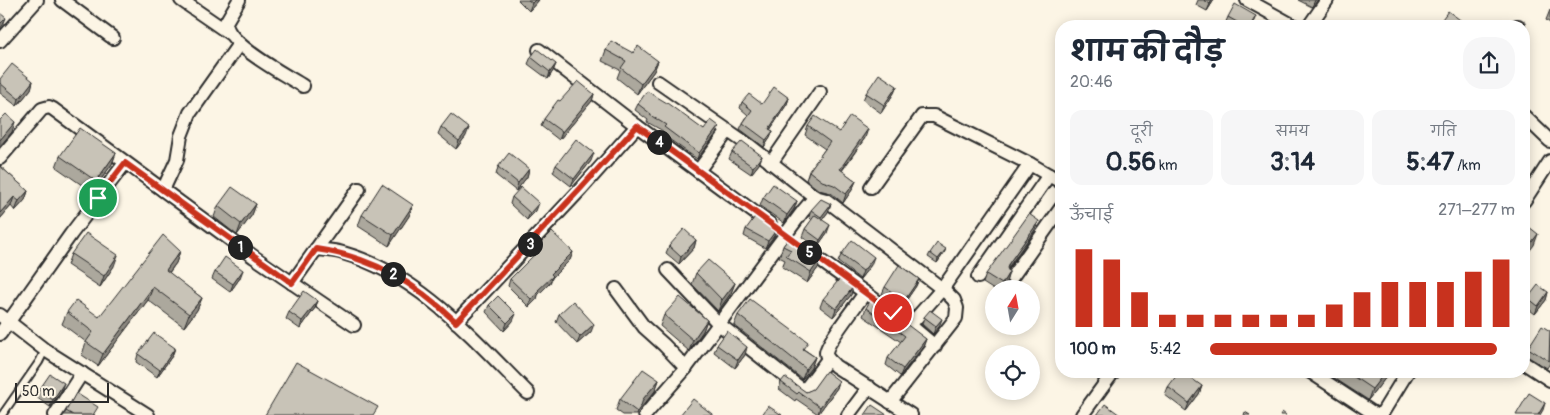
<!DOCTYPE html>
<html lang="hi">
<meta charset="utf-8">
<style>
body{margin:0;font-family:Pangolin,"Playpen Sans Deva",sans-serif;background:#f6f6f7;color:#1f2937;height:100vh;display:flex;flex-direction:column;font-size:19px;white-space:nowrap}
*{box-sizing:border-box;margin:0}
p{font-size:16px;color:#747a83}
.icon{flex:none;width:28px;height:28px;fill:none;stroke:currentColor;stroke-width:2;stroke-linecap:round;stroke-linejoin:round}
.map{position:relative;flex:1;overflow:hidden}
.sheet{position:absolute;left:1055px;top:20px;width:475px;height:358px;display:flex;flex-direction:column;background:#fff;border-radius:20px;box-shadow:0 2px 12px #0003}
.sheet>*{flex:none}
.needle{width:32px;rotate:11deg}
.tools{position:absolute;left:985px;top:280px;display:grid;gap:10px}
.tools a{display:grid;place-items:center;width:55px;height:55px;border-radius:50%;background:#fff;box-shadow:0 2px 12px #0003;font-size:25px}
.scale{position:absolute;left:15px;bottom:12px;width:94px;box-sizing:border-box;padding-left:5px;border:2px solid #2b2b2b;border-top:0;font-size:14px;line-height:18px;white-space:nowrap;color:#2b2b2b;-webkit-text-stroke:4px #fcf5e5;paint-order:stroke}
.pin{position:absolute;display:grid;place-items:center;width:42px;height:42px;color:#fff;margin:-21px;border:2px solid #fff;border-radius:50%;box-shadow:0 1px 5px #0007}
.km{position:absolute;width:25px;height:25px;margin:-12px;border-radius:50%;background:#222;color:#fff;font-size:14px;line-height:25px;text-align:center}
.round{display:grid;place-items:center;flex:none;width:52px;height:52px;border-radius:20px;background:#f6f6f7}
.headline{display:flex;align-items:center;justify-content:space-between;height:85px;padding:0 15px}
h1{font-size:28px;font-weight:700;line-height:38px}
.figures{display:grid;grid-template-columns:repeat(3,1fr);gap:8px;height:85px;padding:5px 15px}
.figures div{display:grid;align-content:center;border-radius:12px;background:#f6f6f7;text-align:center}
.figures b{font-size:25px;font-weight:700}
.figures small{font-size:14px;font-weight:400}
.figures p{font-size:14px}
.chart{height:140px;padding:10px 15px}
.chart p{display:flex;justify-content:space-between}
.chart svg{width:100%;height:90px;margin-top:5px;stroke:#c8321e;stroke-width:6}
ul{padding:0 15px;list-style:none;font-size:16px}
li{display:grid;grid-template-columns:80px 60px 1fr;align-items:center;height:38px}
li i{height:12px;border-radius:6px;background:#c8321e}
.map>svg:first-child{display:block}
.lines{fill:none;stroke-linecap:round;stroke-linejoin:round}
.service-casing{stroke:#2b2b2b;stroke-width:10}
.minor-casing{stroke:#2b2b2b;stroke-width:16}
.service{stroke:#fcf5e5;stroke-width:6}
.minor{stroke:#fcf5e5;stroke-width:12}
.wall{fill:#aca89d;stroke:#2b2b2b}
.shaded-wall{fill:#8c8880;stroke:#2b2b2b}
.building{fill:#c8c3b7;stroke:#2b2b2b}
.route-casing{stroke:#fff;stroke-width:10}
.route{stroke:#c8321e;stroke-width:6}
</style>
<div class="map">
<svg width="1550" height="415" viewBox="0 0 1550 415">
<rect width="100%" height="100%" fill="#fcf5e5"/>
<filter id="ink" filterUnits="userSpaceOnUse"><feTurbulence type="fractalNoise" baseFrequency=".02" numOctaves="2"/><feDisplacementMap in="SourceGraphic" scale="10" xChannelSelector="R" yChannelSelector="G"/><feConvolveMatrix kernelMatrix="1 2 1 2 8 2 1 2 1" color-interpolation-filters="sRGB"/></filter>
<g filter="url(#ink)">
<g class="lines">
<g class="service-casing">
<polyline id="service" points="2,415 39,362 45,350"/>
</g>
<g class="minor-casing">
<g id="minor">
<polyline points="62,0 113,38"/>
<polyline points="181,0 229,33"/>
<path d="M239,0L226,22C226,44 284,74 303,86"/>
<polyline points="1247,0 1294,26"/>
<polyline points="1309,26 1327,0"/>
<polyline points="1517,26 1518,26"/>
<polyline points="0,41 37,0"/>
<polyline points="539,50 637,126 770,224"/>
<polyline points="658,82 750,146 815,197"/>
<polyline points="1524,116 1550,141"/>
<polyline points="0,158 42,109 49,107 53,109 254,257 354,325"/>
<polyline points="771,163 820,92"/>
<polyline points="698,171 728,131"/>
<polyline points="871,187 922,116 934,116 1030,164 1061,182"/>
<polyline points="163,190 177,160 181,136 190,113 239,44"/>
<polyline points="1524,201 1550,161"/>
<path d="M316,249C325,250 334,250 343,253C420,275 473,338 528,393"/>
<polyline points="807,251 910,325 935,346"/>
<polyline points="668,270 719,324 804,391 828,359"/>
<polyline points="978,277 1049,175"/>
<polyline points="1012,277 1061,208"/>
<polyline points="292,283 359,189"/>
<polyline points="616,289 644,327 664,345 686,368"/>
<path d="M865,293C858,303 826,343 826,353C826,359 832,362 835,366L911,415"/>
<polyline points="0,315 45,350 148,415"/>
<polyline points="456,322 581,189 637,126"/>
<polyline points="910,325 943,288 1030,164"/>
<polyline points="0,334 71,234 125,163"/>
<polyline points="1524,363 1550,380"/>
<polyline points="1309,371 1376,415"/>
<polyline points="55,415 82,373"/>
<polyline points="645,415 686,368 803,211 815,197 826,200 945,291 954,300 957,308 956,318 890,402"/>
<polyline points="848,415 869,387"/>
<polyline points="1082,415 1114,371"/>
<polyline points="1381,415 1408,371"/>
</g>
</g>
<use href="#service" class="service"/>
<use href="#minor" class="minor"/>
</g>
<g class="wall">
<polygon points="518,0 539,0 529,11"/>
<polygon points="1198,0 1214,0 1207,11 1196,5"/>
<polygon points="1298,0 1318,0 1312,7"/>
<polygon points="1550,10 1550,23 1546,20"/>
<polygon points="1256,16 1252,26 1228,26 1225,24 1228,17"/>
<polygon points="606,50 633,53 658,61 654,71 637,94 617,78 620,70 602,61"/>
<polygon points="531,57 556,64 553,71 548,79 528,64"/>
<polygon points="0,79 33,81 31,89 17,106 0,93"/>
<polygon points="897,86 894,93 881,113 863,100 866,93"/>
<polygon points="594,94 592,101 559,140 541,126 544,119 560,101"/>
<polygon points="789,98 787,104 770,130 773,131 770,138 764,147 740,129 743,123 748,115 740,108 742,102 762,104"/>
<polygon points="638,104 704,130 717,133 697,159 662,134 663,131 647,122 648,120 635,110"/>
<polygon points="808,126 865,138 842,171 856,181 852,190 843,203 831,193 819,190 806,180 809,171 825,149 805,135"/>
<polygon points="441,127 466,136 456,149 438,134"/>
<polygon points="732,152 762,156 759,164 751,174 729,159"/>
<polygon points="116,153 112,164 92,192 56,167 60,156"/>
<polygon points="591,161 571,186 553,172 556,165"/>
<polygon points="0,166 28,191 25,200 15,211 11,206 0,219"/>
<polygon points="498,167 529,169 527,177 516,191 496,175"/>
<polygon points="512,197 536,211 527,220 510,204"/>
<polygon points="763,198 797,201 794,209 784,223 760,206"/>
<polygon points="256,204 252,215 237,235 214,217 218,206"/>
<polygon points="413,205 409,216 389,246 358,226 362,215"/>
<polygon points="811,210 828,212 822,220 827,233 817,247 802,237 805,229 812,220 809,217"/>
<polygon points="746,229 777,229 774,236 765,248 744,236"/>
<polygon points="1035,230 1008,269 1009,272 1006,282 1001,289 994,289 994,290 983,283 986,274"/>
<polygon points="791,235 818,268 807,283 782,267 785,260 779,257 783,246"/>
<polygon points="696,240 694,248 679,264 666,253 669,246"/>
<polygon points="538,246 573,252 570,260 552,278 550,283 538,295 537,299 529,307 508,286 510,279 536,253"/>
<polygon points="946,249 944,253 937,263 928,257 930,253"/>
<polygon points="180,251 176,263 169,273 202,298 197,310 184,327 148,300 98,366 82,355 86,342 62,324 67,312 99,317"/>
<polygon points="71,254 114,266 100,287 67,265"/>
<polygon points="841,255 871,265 860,279 838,262"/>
<polygon points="215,272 240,278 230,292 212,279"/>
<polygon points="696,273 735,283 731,293 718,311 692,284"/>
<polygon points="919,279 916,286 901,308 882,294 885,287"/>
<polygon points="852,286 851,295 833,317 820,307 823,299"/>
<polygon points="1548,292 1546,300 1535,314 1525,306 1528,298"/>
<polygon points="318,301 315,308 300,329 286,319 289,312"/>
<polygon points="489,305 513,321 504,331 486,312"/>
<polygon points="866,308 926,339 923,347 900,376 886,365 888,358 901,342 863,316"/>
<polygon points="559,314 591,332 577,344 556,322"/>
<polygon points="664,315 707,320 703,331 689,351 660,326"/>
<polygon points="738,315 805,350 815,357 811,368 802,379 734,325"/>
<polygon points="924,317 939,327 933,334 922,324"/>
<polygon points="1550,331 1550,363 1547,368 1525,355 1528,348"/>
<polygon points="717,345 745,355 735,368 714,352"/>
<polygon points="175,348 172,356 157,377 136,362 138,354"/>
<polygon points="1333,371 1391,371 1368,400 1331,376"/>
<polygon points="659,380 655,391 641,408 638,415 623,415 616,410 620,399"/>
<polygon points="839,381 837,388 818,414 796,399 795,401 779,389 781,382 806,392"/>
<polygon points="1202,386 1199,394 1186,411 1165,395 1168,387"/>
<polygon points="39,390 61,391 50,407 36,397"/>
<polygon points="66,411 95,415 64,415"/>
</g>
<g class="shaded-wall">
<polygon points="535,0 539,0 529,11 532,3"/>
<polygon points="1212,0 1214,0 1207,11 1210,4"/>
<polygon points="1315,0 1318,0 1312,7"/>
<polygon points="6,18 3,25 0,29 0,24"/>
<polygon points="658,61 654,71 637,94 641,84"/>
<polygon points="556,64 553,71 548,79 550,72"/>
<polygon points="33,81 31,89 17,106 19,99"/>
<polygon points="897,86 894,93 881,113 884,105"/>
<polygon points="594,94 592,101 559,140 562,132"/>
<polygon points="789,98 787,104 766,136 769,129"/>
<polygon points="15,122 12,132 0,146 0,140"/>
<polygon points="719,126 717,133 697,159 699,153"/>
<polygon points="469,128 466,136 456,149 459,141"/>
<polygon points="868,129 865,138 836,178 840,169"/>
<polygon points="773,131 770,138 764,147 766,140"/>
<polygon points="116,153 112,164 92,192 96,181"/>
<polygon points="594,153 591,161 571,186 574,179"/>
<polygon points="762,156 759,164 751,174 753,167"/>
<polygon points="529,169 527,177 516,191 518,183"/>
<polygon points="856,181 852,190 843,203 846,194"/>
<polygon points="28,191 25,200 15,211 19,201"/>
<polygon points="14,197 11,206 0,219 0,213"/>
<polygon points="797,201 794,209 784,223 787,215"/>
<polygon points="539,203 536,211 527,220 530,213"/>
<polygon points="256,204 252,215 237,235 241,224"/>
<polygon points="831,204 828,212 819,224 821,217"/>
<polygon points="413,205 409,216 389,246 393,235"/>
<polygon points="1039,221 1035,230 1005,272 1009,263"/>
<polygon points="830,225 827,233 817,247 820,240"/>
<polygon points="777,229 774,236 765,248 768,241"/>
<polygon points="1538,234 1534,245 1524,258 1524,252"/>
<polygon points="696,240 694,248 679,264 681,257"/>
<polygon points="946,249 944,253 937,263 938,259"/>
<polygon points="180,251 176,263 161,283 166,270"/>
<polygon points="573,252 570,260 552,278 550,283 538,295 537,299 529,307 531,299 538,290 551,274"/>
<polygon points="118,255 114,266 100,287 104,276"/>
<polygon points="822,257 818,268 807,283 811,272"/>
<polygon points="874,257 871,265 860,279 863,271"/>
<polygon points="243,270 240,278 230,292 233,284"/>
<polygon points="1009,272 1006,282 1001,289 1000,289 1002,284"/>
<polygon points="919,279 916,286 901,308 904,301"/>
<polygon points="735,283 731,293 718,311 722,300"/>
<polygon points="153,287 148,300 98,366 103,354"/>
<polygon points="853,287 851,295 833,317 836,309"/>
<polygon points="1548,292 1546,300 1535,314 1538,306"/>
<polygon points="202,298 197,310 184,327 189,314"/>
<polygon points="318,301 315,308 300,329 302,321"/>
<polygon points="516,314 513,321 504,331 507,323"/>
<polygon points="942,319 939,327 933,334 936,326"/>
<polygon points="707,320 703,331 689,351 693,340"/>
<polygon points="594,324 591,332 577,344 580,337"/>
<polygon points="926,339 923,347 900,376 903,369"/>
<polygon points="747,347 745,355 735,368 738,360"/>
<polygon points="175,348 172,356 157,377 160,370"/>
<polygon points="815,357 811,368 802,379 806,369"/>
<polygon points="1386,371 1391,371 1368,400 1372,389"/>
<polygon points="659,380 655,391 641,408 638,415 636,415 643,399"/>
<polygon points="839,381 837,388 818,414 820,407"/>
<polygon points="64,383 61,391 50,407 53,400"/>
<polygon points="1202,386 1199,394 1186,411 1189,403"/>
<polygon points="1545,403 1543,410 1540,415 1538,415"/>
</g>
<g class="building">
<polygon points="528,0 535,0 532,3"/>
<polygon points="1204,0 1212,0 1210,4"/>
<polygon points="1235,4 1256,16 1250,26 1244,26 1228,17"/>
<polygon points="1448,11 1467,25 1466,26 1426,26 1430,21 1437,26"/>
<polygon points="0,13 6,18 0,24"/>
<polygon points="611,41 633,53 638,46 658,61 641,84 621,68 626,61 606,50"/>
<polygon points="537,49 556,64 550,72 531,57"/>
<polygon points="12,64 33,81 19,99 0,83 0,79"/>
<polygon points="879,74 897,86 884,105 866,93"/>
<polygon points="578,81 594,94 562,132 544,119 558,100 560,101"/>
<polygon points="774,87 789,98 769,129 773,131 766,140 743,123 752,110 742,102 749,94 762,104"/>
<polygon points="647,91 667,103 704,130 711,120 719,126 699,153 664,127 666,125 650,115 651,114 638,104"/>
<polygon points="6,114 15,122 0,140 0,120"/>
<polygon points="451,114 469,128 459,141 441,127"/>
<polygon points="815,116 839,132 850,116 868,129 840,169 856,181 846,194 834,185 822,181 809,171 830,142 808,126"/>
<polygon points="1524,116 1527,120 1524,126"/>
<polygon points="80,128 116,153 96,181 60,156"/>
<polygon points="576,139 594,153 574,179 556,165"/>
<polygon points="742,141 762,156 753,167 732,152"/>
<polygon points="509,153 529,169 518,183 498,167"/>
<polygon points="0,166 28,191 19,201 14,197 0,213"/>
<polygon points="382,184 413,205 393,235 362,215"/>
<polygon points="773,184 797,201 787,215 763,198"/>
<polygon points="232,187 256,204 241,224 218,206"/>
<polygon points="521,187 539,203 530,213 512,197"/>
<polygon points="821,199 831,204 821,217 811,210"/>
<polygon points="757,214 777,229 768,241 746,229"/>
<polygon points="1029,214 1039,221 1009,263 1007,268 1009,272 1002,284 986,274"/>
<polygon points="815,215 830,225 820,240 805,229"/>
<polygon points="1524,223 1538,234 1524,252"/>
<polygon points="684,229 696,240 681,257 669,246"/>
<polygon points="552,232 573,252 551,274 553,276 538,290 539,291 531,299 510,279 541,248 538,246"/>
<polygon points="86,233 118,255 104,276 71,254"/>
<polygon points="163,235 180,251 166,270 202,298 189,314 153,287 103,354 86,342 93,332 67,312 76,300 99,317"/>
<polygon points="791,235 822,257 811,272 786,256 791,250 783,246"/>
<polygon points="852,240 874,257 863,271 841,255"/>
<polygon points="937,243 946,249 938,259 930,253"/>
<polygon points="225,257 243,270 233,284 215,272"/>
<polygon points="708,260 735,283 722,300 696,273"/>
<polygon points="899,265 919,279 904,301 885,287"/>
<polygon points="842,276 853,284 851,286 853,287 836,309 823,299"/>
<polygon points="1538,285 1548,292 1538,306 1528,298"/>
<polygon points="304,291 318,301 302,321 289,312"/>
<polygon points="498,296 516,314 507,323 489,305"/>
<polygon points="680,297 707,320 693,340 664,315"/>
<polygon points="872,298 926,339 903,369 888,358 905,336 866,308"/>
<polygon points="750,299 808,342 803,349 815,357 806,369 738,315"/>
<polygon points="573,301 594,324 580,337 559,314"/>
<polygon points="930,310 942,319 936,326 924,317"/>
<polygon points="1542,326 1550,331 1549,361 1528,348"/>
<polygon points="727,331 747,347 738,360 717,345"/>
<polygon points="154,333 175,348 160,370 138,354"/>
<polygon points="296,362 378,407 373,415 265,415"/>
<polygon points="643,369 659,380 643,399 641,406 637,412 620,399"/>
<polygon points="826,371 839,381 820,407 799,392 797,394 781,382 785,377 806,392 813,389"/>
<polygon points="1180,371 1181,371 1202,386 1189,403 1168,387"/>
<polygon points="1345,371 1386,371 1372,389"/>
<polygon points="50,374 64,383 53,400 39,390"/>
<polygon points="76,393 98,407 93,415 73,415 66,411"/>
<polygon points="1529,393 1545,403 1538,415 1516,415"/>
<polygon points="693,399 712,414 712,415 680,415"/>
<polygon points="1105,404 1120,415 1097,415"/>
<polygon points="872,405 887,415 865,415"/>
<polygon points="768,406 782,415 762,415"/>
<polygon points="1245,412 1250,415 1244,415"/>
<polygon points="1282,412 1286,415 1280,415"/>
</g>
</g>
<g class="lines" filter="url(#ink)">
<g class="route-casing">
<path id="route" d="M98,198L125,163L292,283L316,249C373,257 415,283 456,322L580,189L637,126L893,313"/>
</g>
<use href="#route" class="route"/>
</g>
</svg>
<div class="tools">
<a><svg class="needle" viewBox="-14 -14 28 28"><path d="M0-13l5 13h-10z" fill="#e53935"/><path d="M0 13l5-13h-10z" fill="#747a83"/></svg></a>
<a><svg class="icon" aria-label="locate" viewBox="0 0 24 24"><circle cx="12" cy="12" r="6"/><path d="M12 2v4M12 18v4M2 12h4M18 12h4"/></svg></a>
</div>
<div class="scale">50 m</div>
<div class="pin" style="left:98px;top:198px;background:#1e9e55"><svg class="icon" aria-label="arrive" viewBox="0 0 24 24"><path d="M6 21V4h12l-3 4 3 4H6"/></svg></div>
<div class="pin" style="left:893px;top:313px;background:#d93025"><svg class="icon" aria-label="check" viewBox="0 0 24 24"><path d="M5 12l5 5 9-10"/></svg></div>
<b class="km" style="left:240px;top:247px">1</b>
<b class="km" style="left:393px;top:274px">2</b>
<b class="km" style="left:530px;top:244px">3</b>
<b class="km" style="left:659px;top:142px">4</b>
<b class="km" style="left:809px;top:252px">5</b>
<section class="sheet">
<div class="headline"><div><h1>शाम की दौड़</h1><p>20:46</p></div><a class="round"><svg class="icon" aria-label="share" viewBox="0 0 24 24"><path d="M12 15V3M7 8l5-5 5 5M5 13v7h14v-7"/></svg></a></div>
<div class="figures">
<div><p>दूरी</p><b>0.56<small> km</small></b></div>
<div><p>समय</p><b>3:14</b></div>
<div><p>गति</p><b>5:47<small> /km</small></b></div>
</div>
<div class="chart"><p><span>ऊँचाई</span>271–277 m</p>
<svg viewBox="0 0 160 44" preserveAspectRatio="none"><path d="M5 44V6M15 44V11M25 44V27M35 44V38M45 44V38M55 44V38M65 44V38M75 44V38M85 44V38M95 44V33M105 44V27M115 44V22M125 44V22M135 44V22M145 44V17M155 44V11"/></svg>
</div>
<ul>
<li><b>100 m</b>5:42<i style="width:94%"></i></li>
</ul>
</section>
</div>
